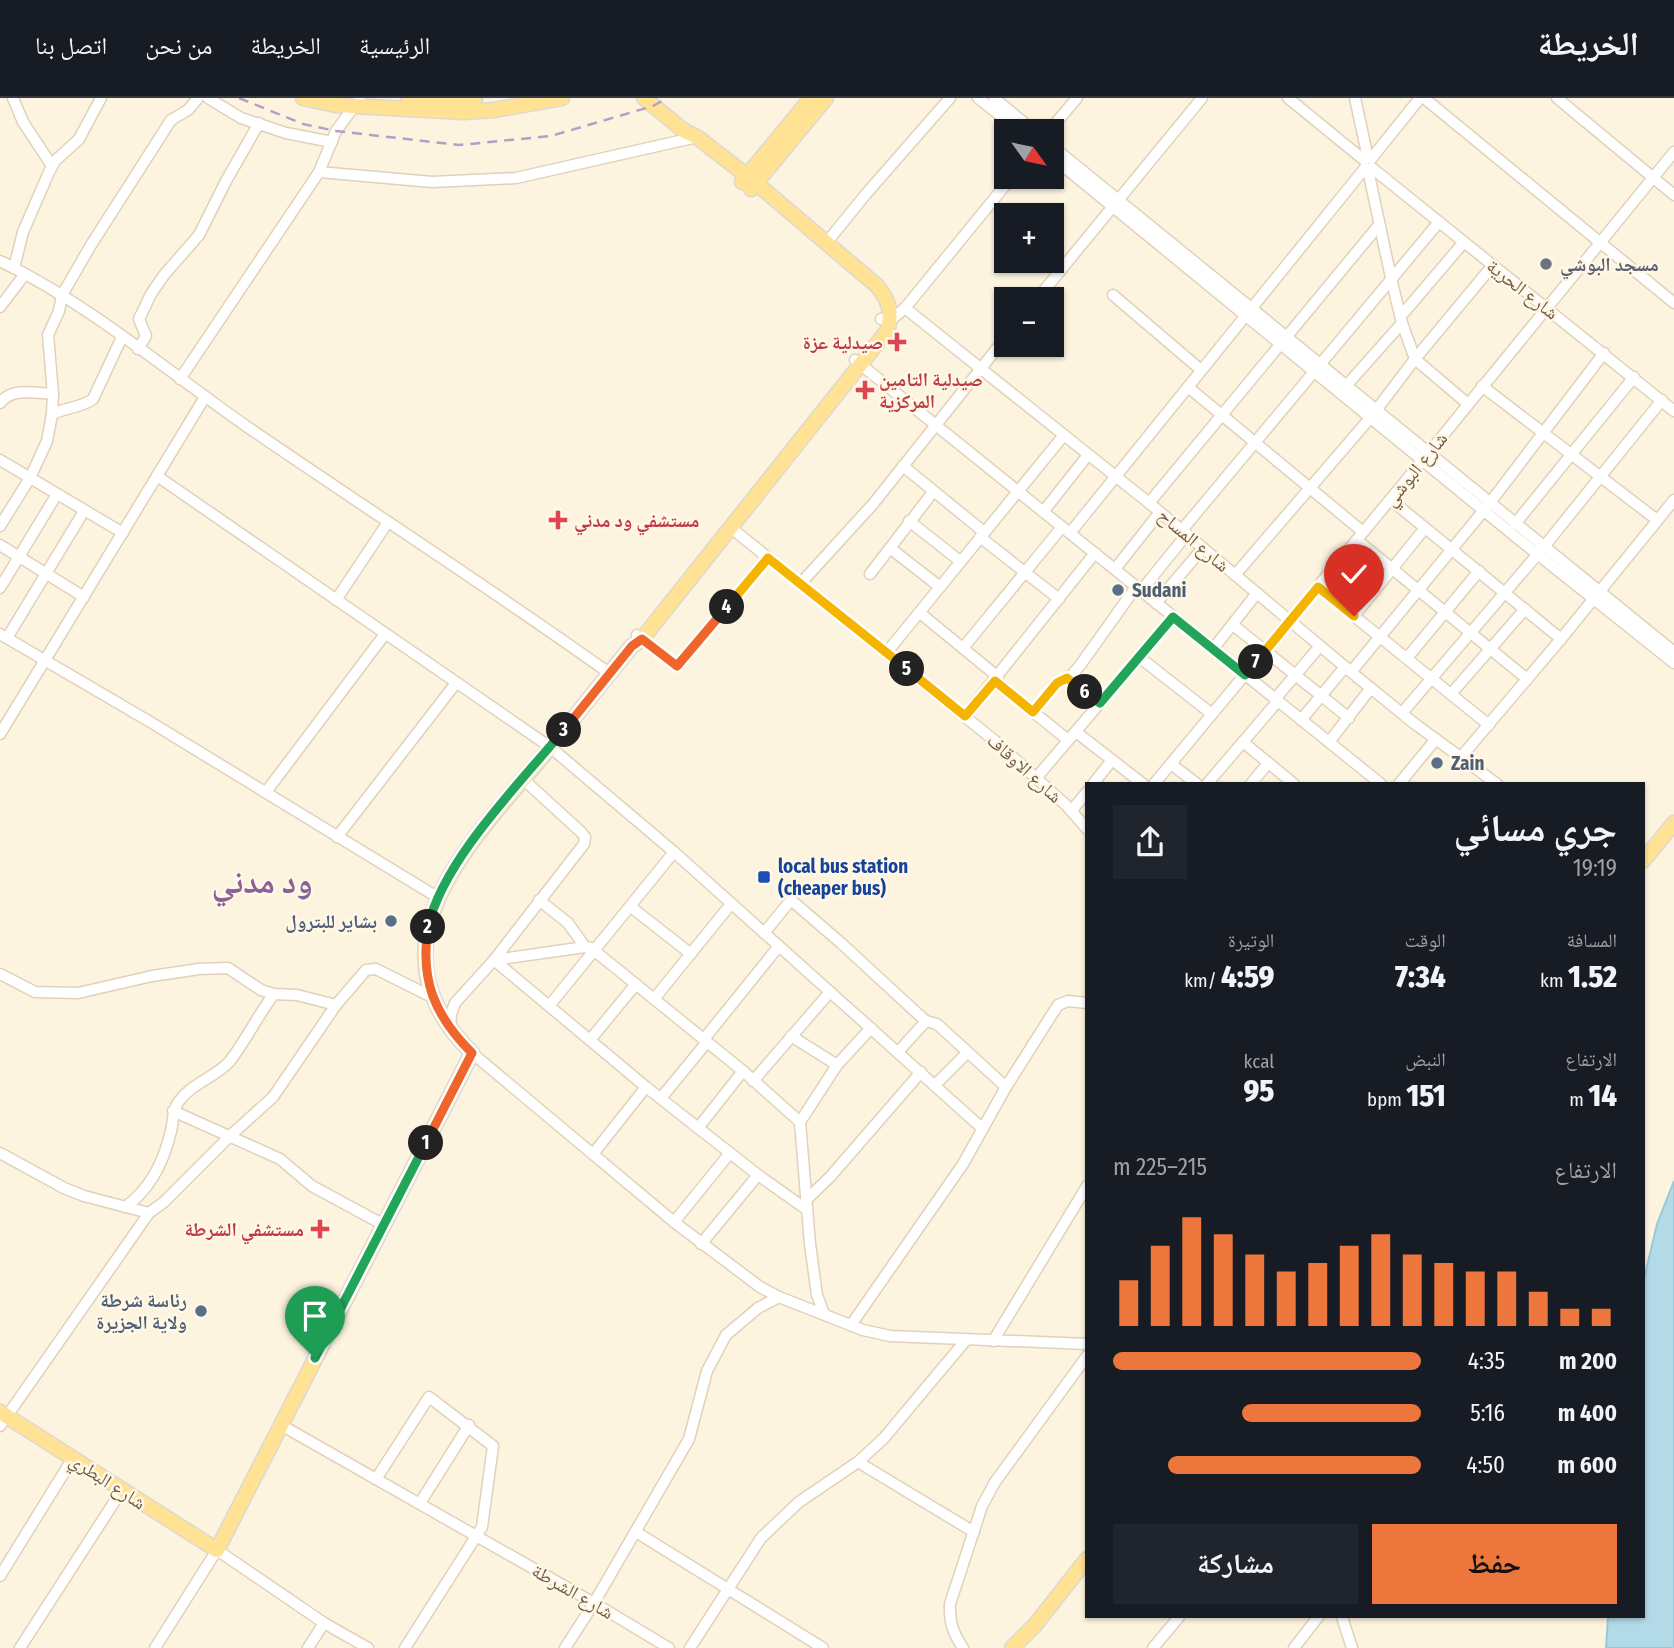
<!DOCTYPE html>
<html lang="ar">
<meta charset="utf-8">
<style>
body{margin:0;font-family:"Fira Sans Condensed","Noto Naskh Arabic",sans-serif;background:#20242c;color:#f1f3f6;direction:rtl;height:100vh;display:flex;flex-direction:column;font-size:26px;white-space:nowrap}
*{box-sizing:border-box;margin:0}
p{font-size:23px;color:#9ea1a6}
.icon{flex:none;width:38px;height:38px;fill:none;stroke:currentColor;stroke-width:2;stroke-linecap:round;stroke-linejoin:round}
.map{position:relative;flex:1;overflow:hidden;direction:ltr}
.panel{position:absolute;left:1085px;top:684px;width:560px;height:836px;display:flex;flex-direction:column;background:#171b24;border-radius:0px;box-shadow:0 2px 5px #0004;direction:rtl}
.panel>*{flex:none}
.needle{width:46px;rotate:123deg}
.tools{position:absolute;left:994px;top:21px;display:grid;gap:14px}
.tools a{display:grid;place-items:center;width:70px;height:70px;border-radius:0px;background:#171b24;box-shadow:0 2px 5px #0004;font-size:35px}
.pin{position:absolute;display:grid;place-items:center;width:60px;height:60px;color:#fff;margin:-72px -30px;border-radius:50% 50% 50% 0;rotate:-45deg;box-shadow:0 0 7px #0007}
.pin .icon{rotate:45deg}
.km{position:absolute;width:35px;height:35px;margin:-18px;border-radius:50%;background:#222;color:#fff;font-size:19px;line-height:35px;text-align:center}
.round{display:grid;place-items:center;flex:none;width:74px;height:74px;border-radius:0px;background:#20242c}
.headline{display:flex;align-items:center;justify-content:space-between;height:119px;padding:0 28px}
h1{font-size:38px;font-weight:800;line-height:52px}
.metrics{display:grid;grid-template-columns:repeat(3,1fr);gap:10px;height:119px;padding:7px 28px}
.metrics div{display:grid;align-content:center}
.metrics b{font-size:30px;font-weight:800}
.metrics small{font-size:19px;font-weight:400}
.metrics p{font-size:19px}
.chart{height:196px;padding:14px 28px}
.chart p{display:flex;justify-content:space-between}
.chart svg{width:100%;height:126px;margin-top:7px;stroke:#ed763d;stroke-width:6}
.primary-button{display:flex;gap:14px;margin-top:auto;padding:14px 28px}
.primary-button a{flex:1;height:80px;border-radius:0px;background:#ed763d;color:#111;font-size:28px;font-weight:800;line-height:80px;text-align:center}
.primary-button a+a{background:#20242c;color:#f1f3f6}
ul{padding:0 28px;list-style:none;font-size:23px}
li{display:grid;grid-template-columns:112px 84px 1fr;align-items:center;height:52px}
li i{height:18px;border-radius:9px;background:#ed763d}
header{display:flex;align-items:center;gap:42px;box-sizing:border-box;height:98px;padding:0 35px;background:#171b24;border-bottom:2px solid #363941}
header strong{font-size:33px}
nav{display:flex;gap:38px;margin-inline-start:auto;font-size:24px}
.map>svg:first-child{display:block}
.water{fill:#b3dae7;stroke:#99c9d9;stroke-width:2}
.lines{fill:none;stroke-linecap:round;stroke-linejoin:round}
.minor-casing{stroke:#e1d1bb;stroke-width:13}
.major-casing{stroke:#ded8d3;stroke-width:17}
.minor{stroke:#fff;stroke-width:10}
.major{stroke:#ffe294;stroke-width:14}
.rail{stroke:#b79ec6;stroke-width:2.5;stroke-dasharray:10 7;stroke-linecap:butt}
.split-1-casing{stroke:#fff;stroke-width:14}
.split-2-casing{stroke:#fff;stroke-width:14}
.split-3-casing{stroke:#fff;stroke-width:14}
.split-4-casing{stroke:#fff;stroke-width:14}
.split-5-casing{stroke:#fff;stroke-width:14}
.split-6-casing{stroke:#fff;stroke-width:14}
.split-7-casing{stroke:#fff;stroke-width:14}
.split-8-casing{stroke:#fff;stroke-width:14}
.split-1{stroke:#22a559;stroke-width:9}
.split-2{stroke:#f0652b;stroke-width:9}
.split-3{stroke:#22a559;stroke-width:9}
.split-4{stroke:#f0652b;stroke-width:9}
.split-5{stroke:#f5b400;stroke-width:9}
.split-6{stroke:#f5b400;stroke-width:9}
.split-7{stroke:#22a559;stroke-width:9}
.split-8{stroke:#f5b400;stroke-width:9}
.worship-dot{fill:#6b7280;stroke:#fff8e6;stroke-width:2.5}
.health-dot{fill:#e0444e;stroke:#fff8e6;stroke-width:2.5}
.service-dot{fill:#5c6f8a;stroke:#fff8e6;stroke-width:2.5}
.transit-dot{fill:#1a4fb4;stroke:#fff8e6;stroke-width:2.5}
.labels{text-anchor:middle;stroke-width:5;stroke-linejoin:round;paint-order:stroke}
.worship-label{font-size:19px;font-weight:bold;fill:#5b616d;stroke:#fff8e6;text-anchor:start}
.street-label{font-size:19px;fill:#745b46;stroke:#fff8e6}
.health-label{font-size:19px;font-weight:bold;fill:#be3a42;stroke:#fff8e6;text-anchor:end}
.service-label{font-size:19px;font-weight:bold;fill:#4e5e75;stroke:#fff8e6;text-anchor:start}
.transit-label{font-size:19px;font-weight:bold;fill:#164399;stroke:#fff8e6;text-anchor:start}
.town-label{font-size:33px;font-weight:bold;fill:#8b6198;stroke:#fff8e6}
</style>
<header>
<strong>الخريطة</strong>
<nav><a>الرئيسية</a><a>الخريطة</a><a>من نحن</a><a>اتصل بنا</a></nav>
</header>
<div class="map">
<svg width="1674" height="1550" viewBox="0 0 1674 1550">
<rect width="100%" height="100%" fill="#fdf4df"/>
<polygon class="water" points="1674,1083 1674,1550 1606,1550 1608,1519 1643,1519 1643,1185 1657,1126"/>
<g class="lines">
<g class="minor-casing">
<g id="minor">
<polyline points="13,0 23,24 52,68"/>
<polyline points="208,0 241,20 286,35 332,44"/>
<polyline points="978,0 1020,33"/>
<polyline points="994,0 1034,33"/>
<polyline points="1288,0 1364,62"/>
<polyline points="1355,0 1368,60"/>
<polyline points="1424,0 1674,205"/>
<polyline points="1557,0 1674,97"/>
<polyline points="1049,33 1077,0"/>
<polyline points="1052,48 1674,554"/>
<polyline points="1052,59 1516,439 1674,565"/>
<polyline points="1371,61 1420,0"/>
<polyline points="1372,70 1674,313"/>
<polyline points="1368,72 1391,180 1402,225 1415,261 1468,306"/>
<polyline points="319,74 432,84 516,80 697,39"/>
<polyline points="827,144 866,96 950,0"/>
<path d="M0,163C89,206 166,272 246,328C367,411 490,490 609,575"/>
<polyline points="14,170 23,134 49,74 55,63 79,41 101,0"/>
<polyline points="1113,197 1201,272"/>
<polyline points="1037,201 1202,0"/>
<polyline points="0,209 25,176"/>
<polyline points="905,210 1149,405 1362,583 1415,626 1497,686"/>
<polyline points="1401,218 1464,144"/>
<polyline points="881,221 891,222 905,210 1012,79"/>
<polyline points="138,251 146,238 139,221 151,196 164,177 199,137 226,83 259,25"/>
<polyline points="855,262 1381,686"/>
<polyline points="180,281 319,74 336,33 360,0"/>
<polyline points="1346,288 1402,225"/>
<polyline points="1482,288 1657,422"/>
<polyline points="1188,289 1363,434"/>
<path d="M0,305C12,289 35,295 53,296"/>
<path d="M52,316C65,310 83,309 93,301L122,239"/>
<polyline points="0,362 123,435"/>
<polyline points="903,368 984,434"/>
<polyline points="157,378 550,649 674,754 983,1031"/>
<polyline points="1391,402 1561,541"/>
<polyline points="1149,405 1379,127"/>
<polyline points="1043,414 1088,357"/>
<polyline points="909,423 960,463"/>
<polyline points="1515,426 1634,279"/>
<polyline points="0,428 30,380 47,343 52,316 53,296 48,237 59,213 62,197 91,147 171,22 188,12 198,0"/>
<polyline points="730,429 995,643 1066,707 1087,731"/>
<polyline points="1182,432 1439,124"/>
<polyline points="1070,435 1365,70"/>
<polyline points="980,439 1059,501"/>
<polyline points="1357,442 1527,581"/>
<polyline points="0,447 84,499"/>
<polyline points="890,450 940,489"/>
<polyline points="1115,471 1160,414"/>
<polyline points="870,476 933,394"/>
<polyline points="1235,477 1371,319 1415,261 1493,167"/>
<polyline points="801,485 873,406 1006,239"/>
<polyline points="1318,489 1489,627"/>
<polyline points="0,490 57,396"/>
<polyline points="1141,493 1187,436"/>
<polyline points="336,502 388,424"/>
<polyline points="1156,505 1203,450"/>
<polyline points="920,515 998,579"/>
<polyline points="1354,518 1425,430"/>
<polyline points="1233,527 1349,620"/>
<polyline points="0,536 152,625 437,799"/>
<polyline points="637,537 677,568 768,460"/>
<polyline points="7,540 84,413"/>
<polyline points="963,550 1062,429"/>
<polyline points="1213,551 1257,495"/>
<polyline points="887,554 1064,337"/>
<polyline points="1139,559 1212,616"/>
<polyline points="1407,560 1479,473"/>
<polyline points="1351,574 1489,406 1604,255"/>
<polyline points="1067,580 1100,605"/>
<polyline points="995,583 1068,642"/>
<polyline points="1451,596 1525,511"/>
<polyline points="1275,601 1320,548"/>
<polyline points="1033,614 1057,585 1072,577 1081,566 1136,489"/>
<polyline points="1402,615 1543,450 1662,302"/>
<polyline points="965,618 1095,455"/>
<polyline points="1301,622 1345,569"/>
<polyline points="1076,634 1143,686"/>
<polyline points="0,636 205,299"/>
<polyline points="1243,644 1294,686"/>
<polyline points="1329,644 1371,590"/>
<polyline points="1461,659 1561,541 1674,402"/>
<polyline points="1171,666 1197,686"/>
<polyline points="1037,679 1173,519"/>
<polyline points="1093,686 1112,662"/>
<polyline points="1154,686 1423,362 1674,54"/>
<polyline points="1207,686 1278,603"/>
<polyline points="1251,686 1268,665"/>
<polyline points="1399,686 1436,641"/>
<polyline points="266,694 385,536"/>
<polyline points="1072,712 1087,694"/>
<polyline points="337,739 456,585"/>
<polyline points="539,802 568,825 585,849"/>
<polyline points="631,809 691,856"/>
<polyline points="764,835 791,802 841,845 918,916 926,923 937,926 1006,989"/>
<polyline points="494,862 646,989 758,1077 806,1111"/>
<polyline points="494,862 585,849 591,850 743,973 800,1024"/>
<polyline points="0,876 35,894 78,895 152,878 199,871 228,870 261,892 274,896 297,897 336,907"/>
<polyline points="654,901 731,806"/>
<polyline points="549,908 674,754"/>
<polyline points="450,930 451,916 455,905 494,862 584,746 585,739 581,734 523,681"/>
<polyline points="791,938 837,967"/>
<polyline points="704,941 779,848"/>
<polyline points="590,942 636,886"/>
<polyline points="898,954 926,923"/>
<polyline points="472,955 674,1124 760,1189 779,1199 863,1232 890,1238 1087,1246"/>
<polyline points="753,983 830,894"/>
<polyline points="935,987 967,955"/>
<polyline points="661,1000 707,944"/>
<polyline points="173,1013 280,1061 312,1088 384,1127"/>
<polyline points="698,1030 743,973"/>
<polyline points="0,1055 64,1090 84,1098 149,1115"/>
<polyline points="593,1056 646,989"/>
<polyline points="806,1102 830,1079 921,974"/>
<path d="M125,1109C151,1091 164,1063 171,1033C174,1021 172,1013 179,1003C192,985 216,979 230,963C246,942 258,917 274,896"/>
<polyline points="674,1124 730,1055"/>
<polyline points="701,1146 758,1077"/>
<polyline points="824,1216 817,1197 810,1146 800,1024 837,967 871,930"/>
<polyline points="851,1227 963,1066 1006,989 1058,907 1068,903 1087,905"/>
<polyline points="993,1243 1087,1088"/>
<polyline points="281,1327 594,1505 669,1550"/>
<polyline points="0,1328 149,1115 164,1104 231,1037 273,999 336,907 366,872 376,871 432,899"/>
<polyline points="858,1364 974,1434"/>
<polyline points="376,1381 429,1299 493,1348 482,1429 405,1550"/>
<polyline points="420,1405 469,1327"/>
<polyline points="636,1434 823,1550"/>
<polyline points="0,1478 73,1360"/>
<polyline points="1342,1519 1352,1550"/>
<polyline points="20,1550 122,1392"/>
<polyline points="155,1550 217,1452 324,1525 368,1550"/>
<polyline points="308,1550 324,1525"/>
<polyline points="565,1550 594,1505 689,1341 707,1273 726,1237 758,1210 779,1199"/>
<polyline points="690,1550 761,1440 799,1404 858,1364 884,1340 966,1242"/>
<path d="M963,1550C953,1535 949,1524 950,1506L982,1408L995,1384L1087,1258"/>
<polyline points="1153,1550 1179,1519"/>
<polyline points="1294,1550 1318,1519"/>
</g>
</g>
<g class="major-casing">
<g id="major">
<polyline points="303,0 336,7 463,14 494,12 562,0"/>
<polyline points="408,0 439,3 475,0"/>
<polyline points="742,84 811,0"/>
<polyline points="751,91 826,0"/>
<polyline points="1643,763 1674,725"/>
<path d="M0,1314L217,1452L472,955C365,850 465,750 538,664C570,626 600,586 632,548L642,541L887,233C893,215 889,201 876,187L756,85L697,39L683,32L644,0"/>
<polyline points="1012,1550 1035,1527 1087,1461"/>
</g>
</g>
<use href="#minor" class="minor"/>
<use href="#major" class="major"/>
<polyline class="rail" points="239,0 303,26 336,33 459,47 551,38 653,8 667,0"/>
</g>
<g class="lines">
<g class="split-1-casing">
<polyline id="split-1" points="315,1260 426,1045"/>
</g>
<g class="split-2-casing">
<path id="split-2" d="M426,1045L472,955C434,917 420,882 428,829"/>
</g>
<g class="split-3-casing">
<path id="split-3" d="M428,829C443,762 520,685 564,632"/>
</g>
<g class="split-4-casing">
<polyline id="split-4" points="564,632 632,548 642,541 677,568 727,509"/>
</g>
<g class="split-5-casing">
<polyline id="split-5" points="727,509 768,460 907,571"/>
</g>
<g class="split-6-casing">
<polyline id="split-6" points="907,571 965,618 995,583 1033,614 1057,585 1067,580 1085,594"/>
</g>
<g class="split-7-casing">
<polyline id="split-7" points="1085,594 1100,605 1173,519 1245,577 1256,564"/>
</g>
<g class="split-8-casing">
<polyline id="split-8" points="1256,564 1318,489 1354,518"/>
</g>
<use href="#split-1" class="split-1"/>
<use href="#split-2" class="split-2"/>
<use href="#split-3" class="split-3"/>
<use href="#split-4" class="split-4"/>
<use href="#split-5" class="split-5"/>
<use href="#split-6" class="split-6"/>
<use href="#split-7" class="split-7"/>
<use href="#split-8" class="split-8"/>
</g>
<circle class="worship-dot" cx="1546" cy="166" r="7"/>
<g class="health-dot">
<path d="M893.5 233.5h7v7h7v7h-7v7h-7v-7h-7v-7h7z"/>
<path d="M861.5 281.5h7v7h7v7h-7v7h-7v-7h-7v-7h7z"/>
<path d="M554.5 411.5h7v7h7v7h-7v7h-7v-7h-7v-7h7z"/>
<path d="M316.5 1120.5h7v7h7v7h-7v7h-7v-7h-7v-7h7z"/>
</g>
<g class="service-dot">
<circle cx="1118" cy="492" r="7"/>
<circle cx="1437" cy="665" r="7"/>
<circle cx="391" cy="823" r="7"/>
<circle cx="201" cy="1213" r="7"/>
</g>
<rect class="transit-dot" x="757" y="772" width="14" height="14" rx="3.5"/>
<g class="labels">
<g class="worship-label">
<text x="1560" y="173">مسجد البوشي</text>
</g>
<g class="street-label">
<text transform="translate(1523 191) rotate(38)" y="7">شارع الحرية</text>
<text transform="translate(1415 371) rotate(-51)" y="7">شارع البوشي</text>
<text transform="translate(1194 442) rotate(40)" y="7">شارع المساح</text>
<text transform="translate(1025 670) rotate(42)" y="7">شارع الاوقاف</text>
<text transform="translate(108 1383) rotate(33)" y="7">شارع البطري</text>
<text transform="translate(573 1493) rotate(30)" y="7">شارع الشرطة</text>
</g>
<g class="health-label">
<text x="883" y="251">صيدلية عزة</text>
<text x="879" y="288" text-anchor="start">صيدلية التامين<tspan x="879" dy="22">المركزية</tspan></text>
<text x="574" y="429" text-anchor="start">مستشفي ود مدني</text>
<text x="304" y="1138">مستشفي الشرطة</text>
</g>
<g class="service-label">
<text x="1132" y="499">Sudani</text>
<text x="1451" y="672">Zain</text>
<text x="377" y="830" text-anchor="end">بشاير للبترول</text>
<text x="187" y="1209" text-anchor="end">رئاسة شرطة<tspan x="187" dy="22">ولاية الجزيرة</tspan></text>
</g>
<g class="transit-label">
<text x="778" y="775">local bus station<tspan x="778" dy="22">(cheaper bus)</tspan></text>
</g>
<g class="town-label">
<text x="262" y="795">ود مدني</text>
</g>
</g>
</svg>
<div class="tools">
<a><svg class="needle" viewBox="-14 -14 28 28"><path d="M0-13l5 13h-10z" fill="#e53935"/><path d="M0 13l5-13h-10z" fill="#9ea1a6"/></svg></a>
<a>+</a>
<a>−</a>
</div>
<div class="pin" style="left:315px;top:1260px;background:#1e9e55"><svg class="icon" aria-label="arrive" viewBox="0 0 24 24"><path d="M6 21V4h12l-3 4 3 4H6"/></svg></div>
<div class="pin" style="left:1354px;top:518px;background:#d93025"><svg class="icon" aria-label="check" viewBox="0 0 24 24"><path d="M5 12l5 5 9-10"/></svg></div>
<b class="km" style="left:426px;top:1045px">1</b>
<b class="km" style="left:428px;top:829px">2</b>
<b class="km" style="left:564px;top:632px">3</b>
<b class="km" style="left:727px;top:509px">4</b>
<b class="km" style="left:907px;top:571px">5</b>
<b class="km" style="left:1085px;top:594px">6</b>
<b class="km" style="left:1256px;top:564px">7</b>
<section class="panel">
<div class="headline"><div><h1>جري مسائي</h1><p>19:19</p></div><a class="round"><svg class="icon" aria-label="share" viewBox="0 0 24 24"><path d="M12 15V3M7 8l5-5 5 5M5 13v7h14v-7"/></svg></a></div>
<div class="metrics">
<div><p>المسافة</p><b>1.52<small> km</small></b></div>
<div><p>الوقت</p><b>7:34</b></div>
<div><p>الوتيرة</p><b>4:59<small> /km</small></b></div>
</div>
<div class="metrics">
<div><p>الارتفاع</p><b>14<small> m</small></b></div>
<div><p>النبض</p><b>151<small> bpm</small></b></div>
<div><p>kcal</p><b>95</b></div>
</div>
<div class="chart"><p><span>الارتفاع</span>215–225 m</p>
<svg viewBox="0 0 160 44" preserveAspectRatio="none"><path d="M5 44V28M15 44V16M25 44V6M35 44V12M45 44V19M55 44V25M65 44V22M75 44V16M85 44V12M95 44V19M105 44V22M115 44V25M125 44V25M135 44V32M145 44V38M155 44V38"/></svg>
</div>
<ul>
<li><b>200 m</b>4:35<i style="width:100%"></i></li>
<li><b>400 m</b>5:16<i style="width:58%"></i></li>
<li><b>600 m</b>4:50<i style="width:82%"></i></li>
</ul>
<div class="primary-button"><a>حفظ</a><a>مشاركة</a></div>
</section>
</div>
